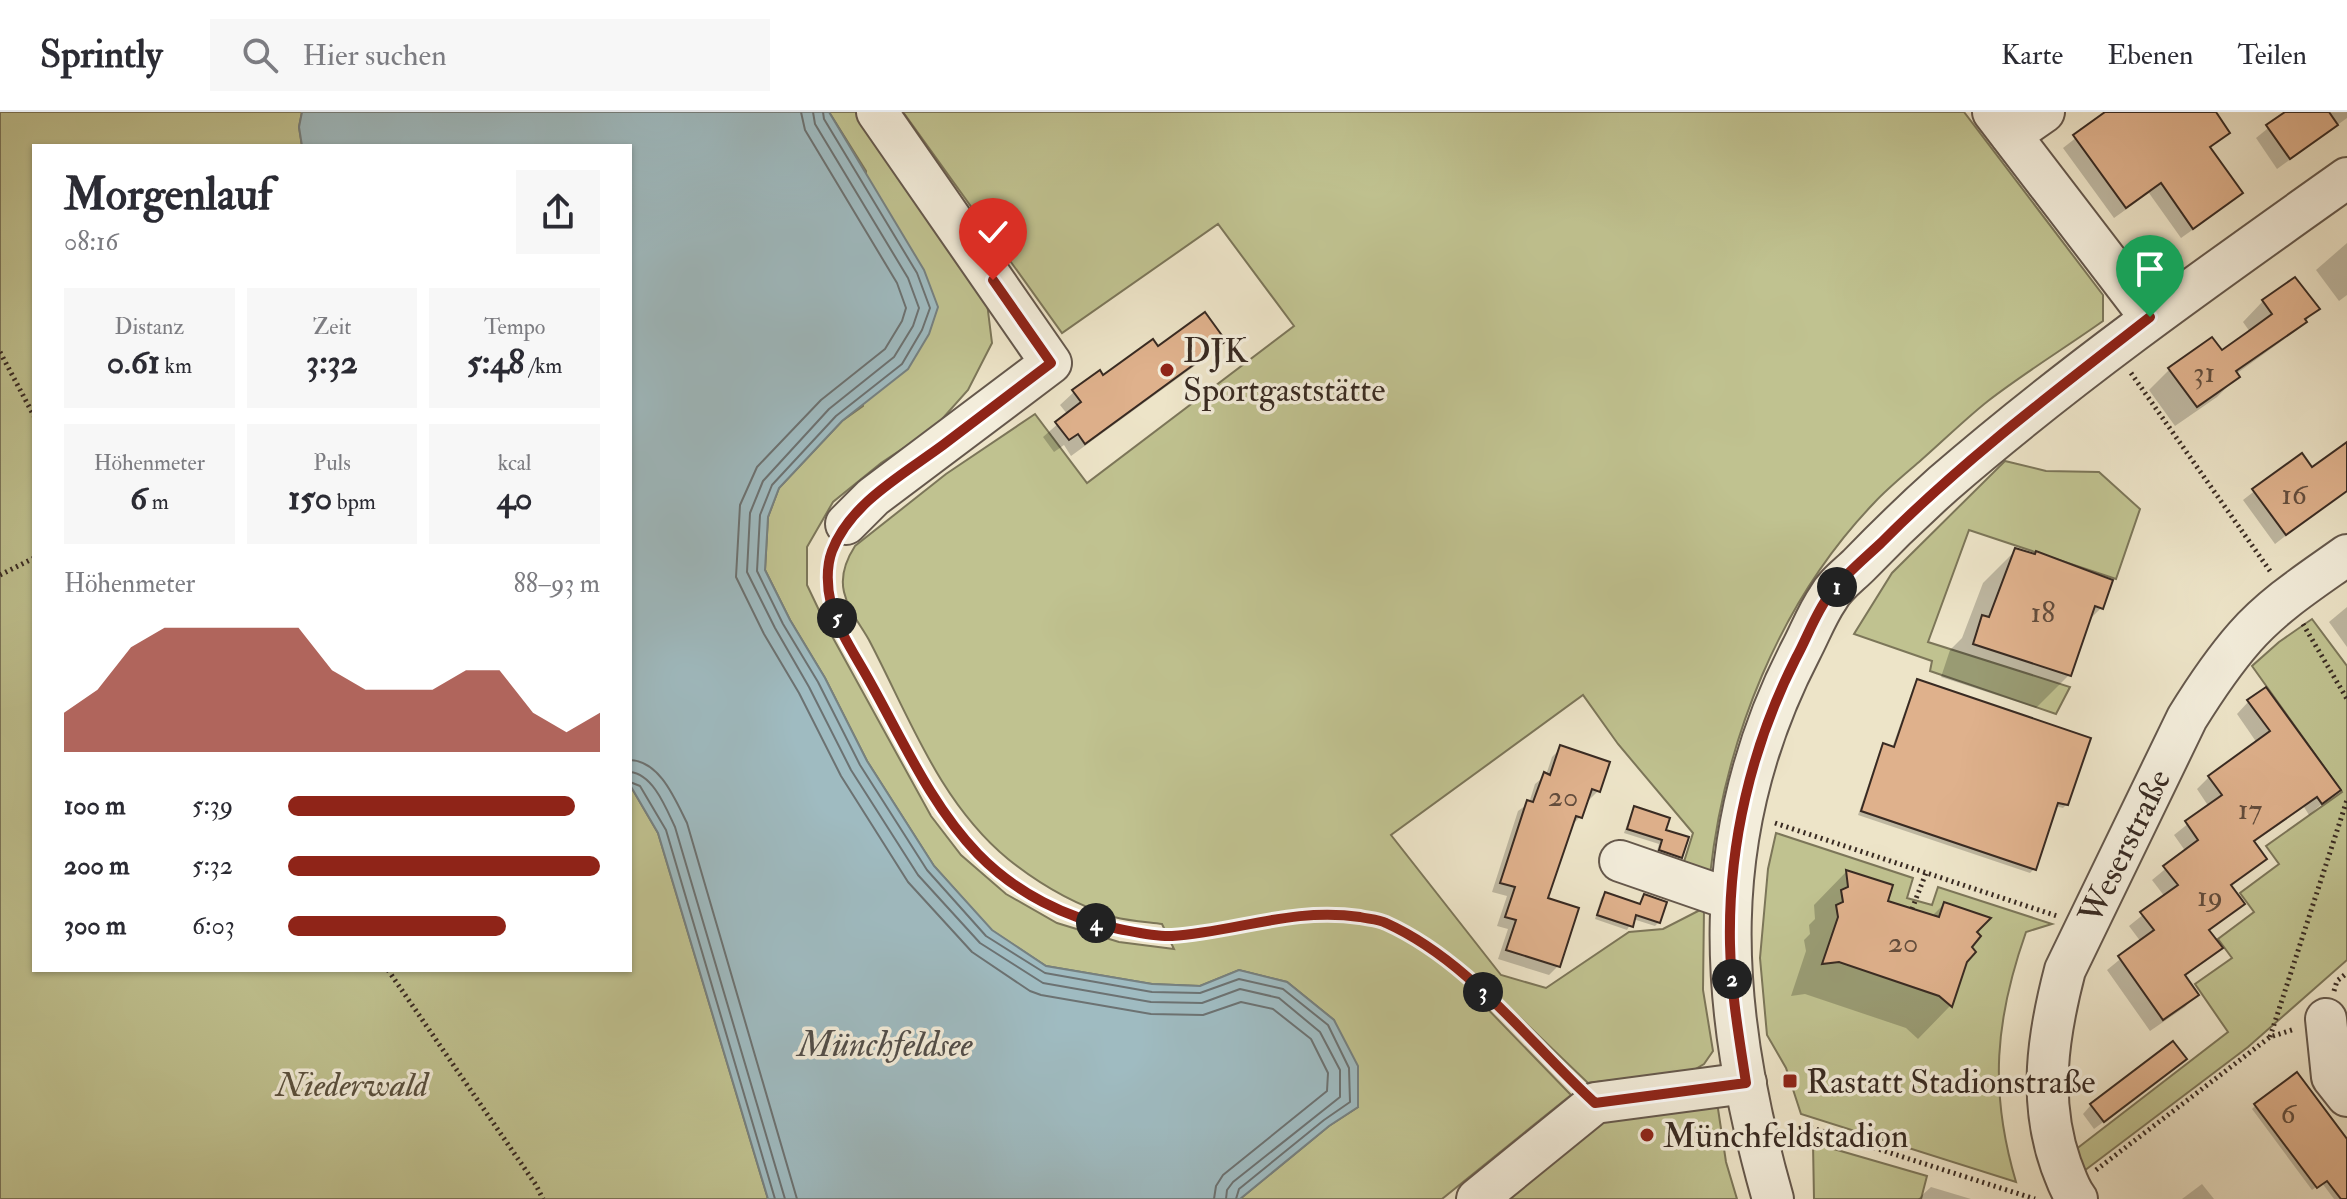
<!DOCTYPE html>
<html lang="de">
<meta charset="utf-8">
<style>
body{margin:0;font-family:"IM FELL Double Pica",serif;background:#f7f7f7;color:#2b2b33;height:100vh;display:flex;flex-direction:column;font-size:30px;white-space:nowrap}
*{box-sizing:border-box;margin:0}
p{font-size:26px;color:#7c7c81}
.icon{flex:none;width:44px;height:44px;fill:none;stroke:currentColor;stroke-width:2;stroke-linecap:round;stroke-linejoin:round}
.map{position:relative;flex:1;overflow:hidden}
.sheet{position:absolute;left:32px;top:32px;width:600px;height:828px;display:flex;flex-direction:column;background:#fff;border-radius:0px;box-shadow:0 2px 6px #0004}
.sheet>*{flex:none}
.pin{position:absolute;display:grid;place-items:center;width:68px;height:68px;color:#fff;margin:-82px -34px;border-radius:50% 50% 50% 0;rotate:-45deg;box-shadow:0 0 8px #0007}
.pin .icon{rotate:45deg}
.km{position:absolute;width:40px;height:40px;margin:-20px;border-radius:50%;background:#222;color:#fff;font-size:22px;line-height:40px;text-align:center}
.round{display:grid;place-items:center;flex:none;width:84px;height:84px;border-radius:0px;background:#f7f7f7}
.headline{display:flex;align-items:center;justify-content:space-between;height:136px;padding:0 32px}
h1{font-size:44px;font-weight:800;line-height:60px}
.metrics{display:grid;grid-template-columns:repeat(3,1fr);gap:12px;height:136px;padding:8px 32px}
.metrics div{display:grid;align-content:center;border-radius:0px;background:#f7f7f7;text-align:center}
.metrics b{font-size:34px;font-weight:800}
.metrics small{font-size:22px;font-weight:400}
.metrics p{font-size:22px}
.chart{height:224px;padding:16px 32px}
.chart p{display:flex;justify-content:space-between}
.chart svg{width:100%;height:144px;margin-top:8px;fill:#8f2418;opacity:.7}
ul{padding:0 32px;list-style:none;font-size:26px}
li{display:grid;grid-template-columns:128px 96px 1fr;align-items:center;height:60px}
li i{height:20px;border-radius:10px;background:#8f2418}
header{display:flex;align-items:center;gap:48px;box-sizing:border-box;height:112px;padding:0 40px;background:#fff;border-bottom:2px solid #e1e1e2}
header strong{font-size:38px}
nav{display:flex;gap:44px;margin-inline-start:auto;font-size:28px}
.search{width:560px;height:72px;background:#f7f7f7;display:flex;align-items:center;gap:20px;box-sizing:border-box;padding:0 28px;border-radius:0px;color:#7c7c81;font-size:30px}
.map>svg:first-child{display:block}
.green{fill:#c0c290;stroke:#7c7659;stroke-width:2}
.water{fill:#9fbbc1;stroke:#768181;stroke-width:2}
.shadow{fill:#0003}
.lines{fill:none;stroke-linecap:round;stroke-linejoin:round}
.shore{stroke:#6c7272;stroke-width:2}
.building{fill:#dfb18c;stroke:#382a22;stroke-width:2}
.minor-casing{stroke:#65584c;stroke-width:44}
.path{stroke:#382a22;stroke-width:5;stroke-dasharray:2 4;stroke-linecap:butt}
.minor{stroke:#f3eddb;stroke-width:40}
.route-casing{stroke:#fff;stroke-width:16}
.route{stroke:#8f2418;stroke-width:10}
.poi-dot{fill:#8f2418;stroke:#f3eddb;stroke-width:3}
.labels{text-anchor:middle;stroke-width:7;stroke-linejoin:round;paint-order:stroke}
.number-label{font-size:30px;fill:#624c3c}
.poi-label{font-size:34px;fill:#382a22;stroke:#f3eddb;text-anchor:start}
.street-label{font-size:34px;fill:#382a22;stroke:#f3eddb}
.park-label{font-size:34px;font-style:italic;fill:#5a503e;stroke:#f3eddb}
.water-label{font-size:36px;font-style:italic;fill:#524e4a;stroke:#f3eddb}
</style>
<header>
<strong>Sprintly</strong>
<div class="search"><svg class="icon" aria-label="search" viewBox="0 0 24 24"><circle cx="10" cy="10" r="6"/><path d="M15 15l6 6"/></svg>Hier suchen</div>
<nav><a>Karte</a><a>Ebenen</a><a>Teilen</a></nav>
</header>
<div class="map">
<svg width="2347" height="1087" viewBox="0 0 2347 1087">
<rect width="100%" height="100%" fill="#ede4c8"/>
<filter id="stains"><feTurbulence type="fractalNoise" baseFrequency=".0025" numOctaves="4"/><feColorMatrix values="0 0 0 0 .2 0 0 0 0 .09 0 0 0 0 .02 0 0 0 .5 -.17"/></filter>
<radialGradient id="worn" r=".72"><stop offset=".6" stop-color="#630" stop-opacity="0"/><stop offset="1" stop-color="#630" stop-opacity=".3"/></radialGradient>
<g class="green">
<polygon points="0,0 302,0 299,15 302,34 34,34 34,858 630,858 630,673 658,721 768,1087 0,1087"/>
<path d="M829,0H858L987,191L992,231L968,278L935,315L881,351L833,390L807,435V473L827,515L931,704L961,743L1006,782L1057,811L1119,830L1174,837L1162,812C1146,810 1129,809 1114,805C1076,793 1039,772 1008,747C939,690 909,604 869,528C860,512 848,498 844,480C840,463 846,448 855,434L946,362L1035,302L1087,371L1294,214L1218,112L1062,221L903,0H1964L2103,183V209C2065,236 2024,261 1988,289C1964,308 1942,330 1919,350C1904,363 1888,376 1874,391C1779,490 1725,628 1710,763L1683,753L1693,721L1618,632L1583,583L1391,723L1501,863L1546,876L1629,820L1663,817L1704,796L1703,878L1713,939L1704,952L1692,959L1588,971L1487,874L1477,886L1571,983L1442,1087H1240L1329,1014L1358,995L1334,908L1287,870L1239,858L1200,874L1152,872L1046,854L991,818L934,754L867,649L825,566L790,508L765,458L768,405L779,376L842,309L863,294L866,59Z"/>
<polygon points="2005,349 2046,359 2099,360 2140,397 2116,467 1969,418 1928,530 2070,575 2056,602 1930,559 1932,549 1854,522 1892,461"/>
<polygon points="2312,507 2347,554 2347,848 2248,935 2084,1059 2075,1038 2228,920 2195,872 2232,846 2218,827 2254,800 2240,781 2279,752 2266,734 2342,680 2252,554 2279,530"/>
<path d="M1776,721L1913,766L1907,786L1932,793L1938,775L2052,812L2026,820C1995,908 1989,979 2016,1070L1801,1002L1786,956L1767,923L1760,846L1768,757Z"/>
<polygon points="1717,990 1726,1050 1737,1087 1489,1087 1606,996"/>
<polygon points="1813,1031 1927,1064 1921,1087 1814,1087"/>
</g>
<polygon class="water" points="302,0 829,0 924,158 938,195 929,222 908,257 842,309 779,376 768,405 765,458 790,508 825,566 867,649 934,754 992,818 1046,854 1152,872 1200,874 1239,858 1287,870 1334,908 1358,954 1358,995 1329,1014 1240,1087 768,1087 658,721 630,673 630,34 302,34 299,15"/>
<g class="shadow">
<polygon points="2109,0 2213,0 2228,20 2209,37 2241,81 2229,92 2181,126 2149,81 2114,106 2063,36"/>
<polygon points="2288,0 2347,0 2347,6 2277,57 2256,26"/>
<polygon points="2347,131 2347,183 2339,189 2316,158"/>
<polygon points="2263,189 2317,197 2297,218 2236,262 2238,264 2217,285 2175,314 2149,278 2170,257 2221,241 2250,220 2243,210"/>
<polygon points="1224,229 1211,242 1071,344 1064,333 1054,340 1043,325 1068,303 1060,293 1074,280 1158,237"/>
<polygon points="2347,332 2347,364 2333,387 2275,432 2243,388 2301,343 2312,358"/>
<polygon points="2016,438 2034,444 2102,495 2087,510 2069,563 2036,596 1941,565 1950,538 1962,526 1983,471"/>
<polygon points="2347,495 2347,535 2329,510"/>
<polygon points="1918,570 2067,692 2063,696 2055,694 2034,757 2030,761 1858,703 1880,638 1884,634 1892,636 1914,573"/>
<polygon points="2249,589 2338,678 2309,703 2304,695 2253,731 2265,747 2230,775 2242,792 2208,820 2220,836 2184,865 2197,882 2185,895 2150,919 2107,858 2141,830 2129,814 2165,785 2152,768 2186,740 2174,723 2209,695 2197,677 2209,665 2257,631 2237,602"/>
<polygon points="1561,636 1598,679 1589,688 1586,687 1580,705 1571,714 1545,787 1558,854 1549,863 1498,847 1508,817 1497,814 1507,784 1492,780 1518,699 1529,691 1535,672 1546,663 1552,645"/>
<polygon points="1635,697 1663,719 1680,745 1676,749 1656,742 1659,732 1624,721 1631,701"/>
<polygon points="1846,760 1885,790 1931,805 1944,792 1975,820 1950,894 1918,927 1906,916 1805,882 1791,884 1806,839 1804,828 1810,822 1809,813 1815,807 1814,793"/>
<polygon points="1605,782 1638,793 1644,784 1659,810 1655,814 1633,807 1627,818 1595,807 1601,786"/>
<polygon points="2176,955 2094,1017 2083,1002 2091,993"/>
<polygon points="2256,993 2347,1032 2347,1087 2334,1087 2322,1071 2312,1078 2252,997"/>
<polygon points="2202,1072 2214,1087 2182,1087"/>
<polygon points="1931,1075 1971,1087 1918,1087"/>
</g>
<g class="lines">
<g class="shore">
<polyline points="801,0 805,18 897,171 906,196 902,209 885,237 821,288 757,355 740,393 736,465 764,522 799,581 841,664 908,770 972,840 1030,879 1041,883 1151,902 1203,903 1241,890 1273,897 1311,927 1328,961 1327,979 1223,1063 1216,1074 1214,1087"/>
<polyline points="813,0 815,12 908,166 919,196 913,214 894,245 829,297 763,369 750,401 747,460 775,516 809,575 851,658 918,763 980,831 1043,871 1151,890 1202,891 1240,877 1279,886 1320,920 1340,958 1340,985 1233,1070 1227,1078 1226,1087"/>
<polyline points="823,0 824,7 917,161 930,196 922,218 902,252 836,304 772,373 760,403 757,459 783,512 818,570 860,653 927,758 986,824 1045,861 1152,880 1200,881 1239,867 1283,877 1328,913 1349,956 1350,990 1324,1008 1239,1077 1236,1087"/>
<path d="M630,648C660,649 675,687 687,711L797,1087"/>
<path d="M630,660C653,662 666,696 675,715L785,1087"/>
<polyline points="630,670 640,674 666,718 775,1087"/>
</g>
</g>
<g class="building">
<polygon points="2105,0 2216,0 2230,21 2210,35 2243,81 2193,117 2161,71 2126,96 2073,23"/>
<polygon points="2285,0 2329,0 2338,13 2290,47 2266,13"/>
<polygon points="2295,165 2320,197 2305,207 2307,210 2236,259 2240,265 2197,295 2168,256 2212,225 2222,238 2246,221 2272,202 2262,188"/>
<polygon points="1205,200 1226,229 1085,332 1078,322 1069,328 1055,310 1081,290 1072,278 1100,258 1103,263 1153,227 1158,234"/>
<polygon points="2347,330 2347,379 2286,423 2252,377 2302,341 2312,355"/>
<polygon points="2015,436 2035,442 2036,439 2113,468 2103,497 2095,494 2071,564 1973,532 1982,503 1989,505"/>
<polygon points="1917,567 2091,626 2068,693 2058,691 2036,758 1861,699 1883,631 1894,635"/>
<polygon points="2266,575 2341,678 2322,692 2317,685 2254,729 2267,747 2231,773 2245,792 2209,818 2223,836 2185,863 2199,883 2163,908 2118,844 2154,818 2140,800 2178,773 2163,754 2198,728 2185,709 2222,683 2208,664 2270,619 2247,588"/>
<polygon points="1560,633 1610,650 1600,680 1592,677 1582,706 1576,704 1548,786 1579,796 1560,855 1506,838 1516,808 1505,805 1515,775 1500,771 1527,688 1533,690 1544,660 1550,663"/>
<polygon points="1634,694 1670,706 1666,718 1689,725 1682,746 1659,738 1662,728 1627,717"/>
<polygon points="1846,758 1893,773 1888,789 1939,805 1944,790 1991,806 1977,820 1981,824 1972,835 1976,840 1967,850 1952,895 1939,884 1839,850 1822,852 1838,805 1836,793 1843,790 1841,778 1848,775"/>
<polygon points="1605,780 1640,792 1644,782 1667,790 1660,811 1636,803 1633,815 1597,803"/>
<polygon points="2173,929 2187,947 2104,1010 2090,992"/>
<polygon points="2297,960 2347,1027 2347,1087 2341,1087 2327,1069 2317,1076 2254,992"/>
</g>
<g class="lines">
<g class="minor-casing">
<g id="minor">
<polyline points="1993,0 2150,205"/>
<polyline points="2011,23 2044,0"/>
<polyline points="846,412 873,385 1051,251 877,0"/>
<polyline points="1620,749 1730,787"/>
<polyline points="2326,907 2332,965 2347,984"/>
<polyline points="1477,1087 1595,991 1746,971"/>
<path d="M1773,1087C1718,894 1706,721 1801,538C1810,521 1817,502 1828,486C1835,473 1849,463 1859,453C1886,425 1914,398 1943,372C2071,261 2209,164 2347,66"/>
<path d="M2077,1087C2069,1077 2066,1065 2061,1053C2038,988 2048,923 2065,858L2187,606C2205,577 2223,550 2245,525C2274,492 2312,468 2347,443"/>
</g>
</g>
<g class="path">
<polyline points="0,240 34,304"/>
<polyline points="2131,261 2270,459"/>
<path d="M832,439L827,468L831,494C849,532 870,569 890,606C904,632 917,661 933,686C974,747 1031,794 1103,813C1124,818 1152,826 1174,824C1236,817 1322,788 1383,809C1447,832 1523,920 1571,968"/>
<polyline points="0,463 34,446"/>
<polyline points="2303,512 2347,587"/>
<polyline points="1775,711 2057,804"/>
<polyline points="1912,797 1926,761"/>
<polyline points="388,858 536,1073 543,1087"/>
<polyline points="2334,879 2337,869 2347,861"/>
<polyline points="2270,925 2347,688"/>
<polyline points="1787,1018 1809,1015 2035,1087"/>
<polyline points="2096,1058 2270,925 2295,917"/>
</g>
<use href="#minor" class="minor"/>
</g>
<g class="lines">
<g class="route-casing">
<path id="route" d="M993,168L1051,251C1015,278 979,306 943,333C904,362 850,391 832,439C826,455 827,476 831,492C838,519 857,546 870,570C903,629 931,693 978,742C1016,781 1066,806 1119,817C1135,820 1156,825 1172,824C1237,820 1292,795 1360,805C1368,807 1378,807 1386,811C1470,849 1528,930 1595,991L1746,971C1739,925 1731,879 1730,832C1728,733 1751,635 1796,546C1807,526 1816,500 1830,482C1844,463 1864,447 1881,431C1963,348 2058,277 2150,205"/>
</g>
<use href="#route" class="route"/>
</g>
<g class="poi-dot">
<circle cx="1167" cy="258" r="8"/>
<rect x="1782" y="961" width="16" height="16" rx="4"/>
<circle cx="1647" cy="1023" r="8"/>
</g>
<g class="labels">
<g class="number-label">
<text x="2204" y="270">31</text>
<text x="2294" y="392">16</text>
<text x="2043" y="510">18</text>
<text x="1563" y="694">20</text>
<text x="2250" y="707">17</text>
<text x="2210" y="794">19</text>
<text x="1903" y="840">20</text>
<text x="2288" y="1011">6</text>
</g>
<g class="poi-label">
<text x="1183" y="250">DJK<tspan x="1183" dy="39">Sportgaststätte</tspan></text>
<text x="1806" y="981">Rastatt Stadionstraße</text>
<text x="1663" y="1035">Münchfeldstadion</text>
</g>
<g class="street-label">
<text transform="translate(2124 734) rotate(-64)" y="12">Weserstraße</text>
</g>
<g class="park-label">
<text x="352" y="984">Niederwald</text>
</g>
<g class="water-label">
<text x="885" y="944">Münchfeldsee</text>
</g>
</g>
<rect width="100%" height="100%" filter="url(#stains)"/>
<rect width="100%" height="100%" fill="url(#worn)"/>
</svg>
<div class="pin" style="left:2150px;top:205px;background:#1e9e55"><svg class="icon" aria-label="arrive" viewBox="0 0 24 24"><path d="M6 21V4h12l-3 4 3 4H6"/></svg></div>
<div class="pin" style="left:993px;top:168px;background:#d93025"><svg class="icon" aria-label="check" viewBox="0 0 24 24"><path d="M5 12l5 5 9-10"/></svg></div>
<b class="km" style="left:1837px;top:475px">1</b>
<b class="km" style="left:1732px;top:867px">2</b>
<b class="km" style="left:1483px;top:880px">3</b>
<b class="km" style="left:1096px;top:811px">4</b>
<b class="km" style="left:837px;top:506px">5</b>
<section class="sheet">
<div class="headline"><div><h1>Morgenlauf</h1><p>08:16</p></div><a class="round"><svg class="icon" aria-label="share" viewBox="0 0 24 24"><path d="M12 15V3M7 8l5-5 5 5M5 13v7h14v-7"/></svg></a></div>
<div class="metrics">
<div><p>Distanz</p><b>0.61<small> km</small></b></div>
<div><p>Zeit</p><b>3:32</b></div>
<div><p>Tempo</p><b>5:48<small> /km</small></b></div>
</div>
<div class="metrics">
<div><p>Höhenmeter</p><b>6<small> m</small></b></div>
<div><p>Puls</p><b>150<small> bpm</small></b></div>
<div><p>kcal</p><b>40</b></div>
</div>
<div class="chart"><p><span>Höhenmeter</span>88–93 m</p>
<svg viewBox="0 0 160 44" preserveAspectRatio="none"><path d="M0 44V32L10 25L20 12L30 6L40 6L50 6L60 6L70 6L80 19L90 25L100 25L110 25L120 19L130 19L140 32L150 38L160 32V44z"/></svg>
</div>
<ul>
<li><b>100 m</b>5:39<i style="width:92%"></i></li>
<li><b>200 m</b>5:32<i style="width:100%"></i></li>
<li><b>300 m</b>6:03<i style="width:70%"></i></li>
</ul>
</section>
</div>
